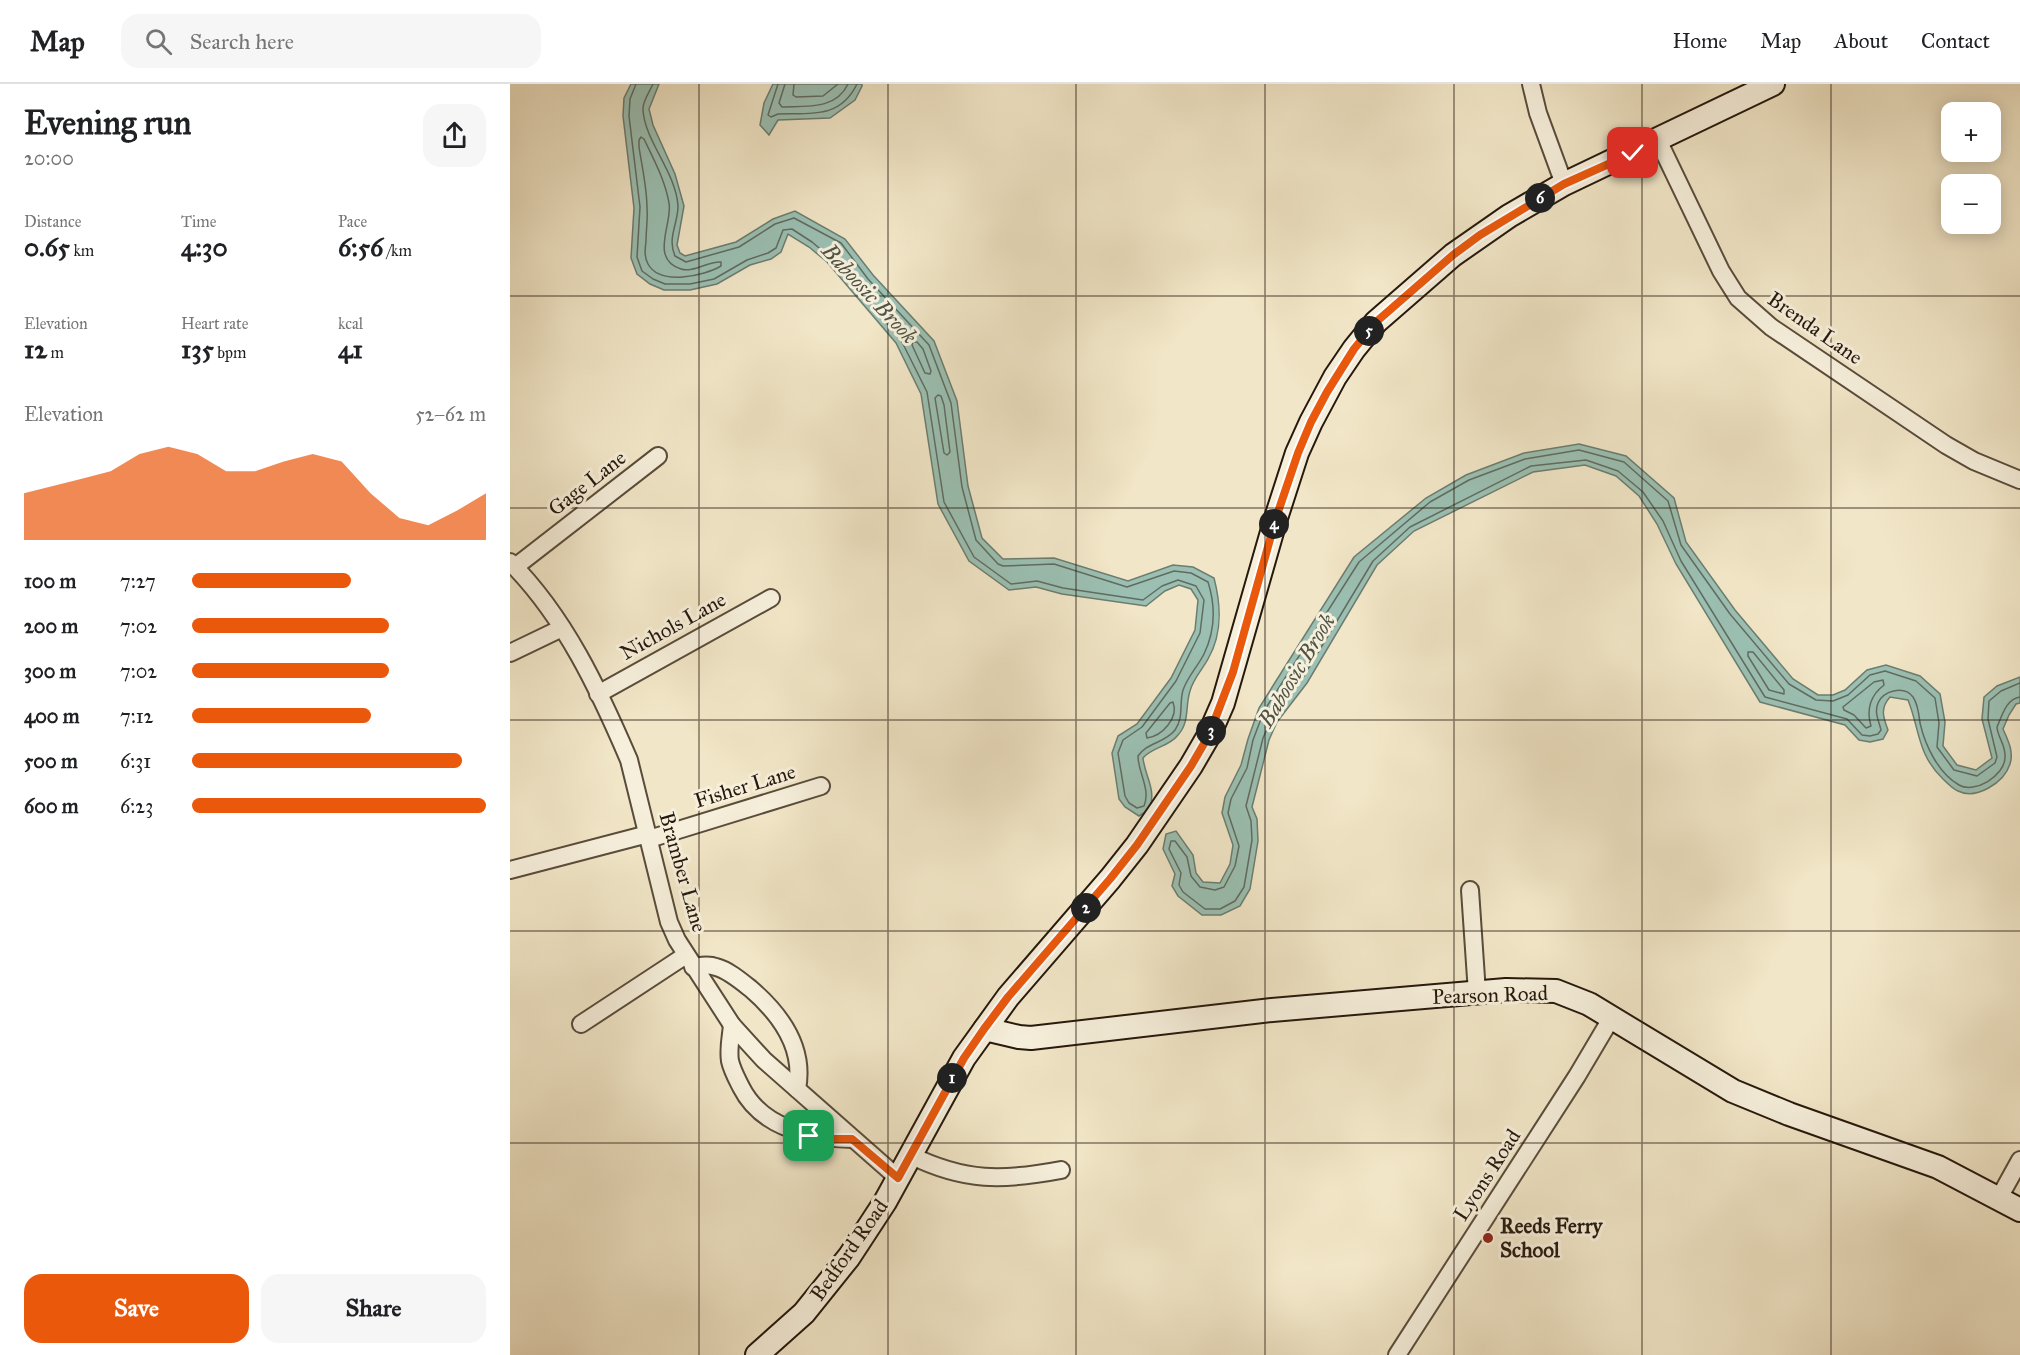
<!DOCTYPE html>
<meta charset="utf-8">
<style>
body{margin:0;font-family:"IM FELL Great Primer",serif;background:#f6f6f6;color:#202124;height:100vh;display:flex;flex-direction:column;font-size:22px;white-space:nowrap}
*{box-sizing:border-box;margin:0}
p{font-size:20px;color:#757577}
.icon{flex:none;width:33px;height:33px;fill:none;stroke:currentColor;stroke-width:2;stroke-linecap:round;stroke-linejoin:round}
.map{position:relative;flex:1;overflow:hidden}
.drawer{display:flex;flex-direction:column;background:#fff;width:510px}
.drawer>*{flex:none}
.tools{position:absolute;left:1431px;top:18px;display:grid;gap:12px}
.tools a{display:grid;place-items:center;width:60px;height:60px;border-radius:12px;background:#fff;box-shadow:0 3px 15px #0003;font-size:30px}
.pin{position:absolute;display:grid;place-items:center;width:51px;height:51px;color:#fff;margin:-26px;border-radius:12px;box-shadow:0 3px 9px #0006}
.km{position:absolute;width:30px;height:30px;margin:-15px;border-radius:50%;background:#222;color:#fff;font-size:16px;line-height:30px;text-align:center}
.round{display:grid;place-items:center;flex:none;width:63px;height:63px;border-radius:18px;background:#f6f6f6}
.headline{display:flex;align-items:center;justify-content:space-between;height:102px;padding:0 24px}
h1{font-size:33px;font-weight:800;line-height:45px}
.stats{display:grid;grid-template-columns:repeat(3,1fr);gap:9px;height:102px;padding:6px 24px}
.stats div{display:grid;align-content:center}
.stats b{font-size:26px;font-weight:800}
.stats small{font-size:16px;font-weight:400}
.stats p{font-size:16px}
.chart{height:168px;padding:12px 24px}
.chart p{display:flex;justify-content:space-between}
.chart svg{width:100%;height:108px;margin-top:6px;fill:#ea580c;opacity:.7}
.button{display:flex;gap:12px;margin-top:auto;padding:12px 24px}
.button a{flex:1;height:69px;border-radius:18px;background:#ea580c;color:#fff;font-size:24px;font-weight:800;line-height:69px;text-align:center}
.button a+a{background:#f6f6f6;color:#202124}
ul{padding:0 24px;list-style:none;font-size:20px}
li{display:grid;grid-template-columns:96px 72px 1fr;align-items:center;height:45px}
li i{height:15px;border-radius:8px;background:#ea580c}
header{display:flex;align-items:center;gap:36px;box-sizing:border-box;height:84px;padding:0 30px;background:#fff;border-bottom:2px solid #e0e0e0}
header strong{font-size:28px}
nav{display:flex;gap:33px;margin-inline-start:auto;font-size:21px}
.search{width:420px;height:54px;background:#f6f6f6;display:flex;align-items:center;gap:15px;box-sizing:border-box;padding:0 21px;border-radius:18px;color:#757577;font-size:22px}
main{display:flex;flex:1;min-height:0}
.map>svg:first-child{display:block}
.water{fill:#9bc0b3;stroke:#6c7d70;stroke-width:1.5}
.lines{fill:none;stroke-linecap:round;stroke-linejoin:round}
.shore{stroke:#606c60;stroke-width:1.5}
.street-casing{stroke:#594c3b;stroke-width:20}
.secondary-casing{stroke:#26180c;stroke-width:26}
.street{stroke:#f6efdb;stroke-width:16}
.secondary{stroke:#f6efdb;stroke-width:22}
.route-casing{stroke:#fff;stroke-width:12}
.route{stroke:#ea580c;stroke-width:8}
.grid{fill:none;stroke:#26180c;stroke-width:1.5;stroke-opacity:0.55}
.poi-dot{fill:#8f2418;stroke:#f6efdb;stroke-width:2}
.labels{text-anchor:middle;stroke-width:6;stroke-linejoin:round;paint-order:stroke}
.street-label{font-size:21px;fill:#26180c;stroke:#f6efdb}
.poi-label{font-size:21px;font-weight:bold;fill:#26180c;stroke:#f6efdb;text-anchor:start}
.water-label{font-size:22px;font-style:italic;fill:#4f5346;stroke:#f6efdb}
</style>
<header>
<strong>Map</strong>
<div class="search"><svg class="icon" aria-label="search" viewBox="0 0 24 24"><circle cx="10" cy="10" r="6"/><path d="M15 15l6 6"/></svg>Search here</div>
<nav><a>Home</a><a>Map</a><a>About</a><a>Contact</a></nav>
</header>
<main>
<section class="drawer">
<div class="headline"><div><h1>Evening run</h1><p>20:00</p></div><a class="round"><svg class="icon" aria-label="share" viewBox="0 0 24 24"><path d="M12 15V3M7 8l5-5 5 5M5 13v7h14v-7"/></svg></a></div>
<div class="stats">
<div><p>Distance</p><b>0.65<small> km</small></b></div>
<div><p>Time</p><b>4:30</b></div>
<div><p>Pace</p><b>6:56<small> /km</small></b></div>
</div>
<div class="stats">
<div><p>Elevation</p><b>12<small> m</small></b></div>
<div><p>Heart rate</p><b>135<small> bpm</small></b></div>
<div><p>kcal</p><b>41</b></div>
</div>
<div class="chart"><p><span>Elevation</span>52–62 m</p>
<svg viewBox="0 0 160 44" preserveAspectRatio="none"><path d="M0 44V25L10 22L20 19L30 16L40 9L50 6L60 9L70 16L80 16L90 12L100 9L110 12L120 25L130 35L140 38L150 32L160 25V44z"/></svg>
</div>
<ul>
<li><b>100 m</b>7:27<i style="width:54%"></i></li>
<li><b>200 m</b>7:02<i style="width:67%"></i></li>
<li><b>300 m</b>7:02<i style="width:67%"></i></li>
<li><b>400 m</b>7:12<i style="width:61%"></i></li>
<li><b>500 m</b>6:31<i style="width:92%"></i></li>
<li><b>600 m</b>6:23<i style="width:100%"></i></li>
</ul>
<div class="button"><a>Save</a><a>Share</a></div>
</section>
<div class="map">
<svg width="1510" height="1271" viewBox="0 0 1510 1271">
<rect width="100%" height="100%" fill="#f1e6c7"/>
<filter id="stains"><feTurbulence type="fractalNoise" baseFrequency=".00333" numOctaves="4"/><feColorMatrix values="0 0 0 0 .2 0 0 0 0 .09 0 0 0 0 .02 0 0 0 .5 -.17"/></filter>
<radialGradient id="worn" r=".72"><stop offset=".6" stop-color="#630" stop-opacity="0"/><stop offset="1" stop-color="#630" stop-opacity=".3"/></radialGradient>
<g class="water">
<path d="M121,0H149L139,25L143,41L165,90L174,122L167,161L170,169L175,172L226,158L263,135L285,127L335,155L363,191L424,257L447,317L458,402L472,454L493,475L544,474L618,497L663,481L683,483L704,494C711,521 713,549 698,575C692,586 683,595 680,607C675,622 680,638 668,651C659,663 642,663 633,674C635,693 646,703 640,725L629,732L615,723L609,715L602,669L608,652L627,640L661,594L685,546L688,516L681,505L669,501L655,507L636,522L552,510L526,503L499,506L459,477L428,420L411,310L386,259L317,178L299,163L278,150L271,168L261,175L240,181L207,200L180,206H154L140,200L127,190L121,174L124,124L113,32L114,14Z"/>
<polygon points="263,0 352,0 352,2 345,16 320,34 268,36 259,51 250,41 254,19"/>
<path d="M1069,360L1116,372L1164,414L1176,458L1225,526L1283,595L1308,611H1323L1335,606L1357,586L1376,581L1410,592L1430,610L1435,638L1433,662L1447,681L1466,686L1482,674L1472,635L1474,613L1487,602L1510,593V619L1506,620L1499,631L1493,645C1498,656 1504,668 1500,680C1494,699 1466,716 1448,707C1443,705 1437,699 1433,695C1407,670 1410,646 1398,616L1380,613C1370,624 1373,633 1378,646L1373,655L1360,658L1349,656L1335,641L1250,618L1166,480L1147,440L1129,412L1106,392L1075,381L1023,388L904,447L867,481L797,599L767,638L759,656L742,723L747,735L748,757L740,805L730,822L711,831H692L668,812L662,802L665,790L653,765L656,750L666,747L683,771L686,789L693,798L710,799L720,780L723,761L712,729L715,713L731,681L738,655L749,624L844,473L916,414L956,391L1014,369Z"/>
</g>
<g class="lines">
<g class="shore">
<path d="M126,0L120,15L119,32L130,123L127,173L132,187L143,195L155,200H180L204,195L237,176L258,169L266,164L273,146L282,145L302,158L321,174L391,256L417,308L434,418L464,473L501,500L527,497L553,504L633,516L652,502L668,496L686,502L694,516L690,549L666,597L632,643L613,656L608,669L615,712L619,719L627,724L634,722C641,705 628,689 628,672C636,659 655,659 665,646C674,633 669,620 673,606C678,592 688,582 694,570C705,547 706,523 698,498L681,489L664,487L617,503L544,480L493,482L488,480L466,456L452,403L441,319L419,261L358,195L331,159L284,134L265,140L229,163L176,178L165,172C157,154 168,140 168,122C166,88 135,58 133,26C132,18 140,7 143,0"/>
<path d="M268,0L258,31L261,33L268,30C301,29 330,35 347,0"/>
<path d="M275,0L269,19L272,23C296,22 326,26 338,0"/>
<polyline points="284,0 283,11 286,13 313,12 328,0"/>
<path d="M131,53L134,55C144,76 155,96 159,119C163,139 139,175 171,185C183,189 198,177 211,178V182C194,192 150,202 138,180C134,173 135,165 136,157C136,146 138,135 137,124C137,104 132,83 129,63V56Z"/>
<polygon points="403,258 407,258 413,265 421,287 420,290 415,289 402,261"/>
<polygon points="428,311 431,312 434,321 440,368 437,371 434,369 425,314"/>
<polygon points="1238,568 1243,568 1274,606 1274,610 1259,606 1238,572"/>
<path d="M1373,596L1374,601C1361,611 1356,625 1361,642L1356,644L1344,631L1334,626L1333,623L1364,598Z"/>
<path d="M1510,599L1491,607L1479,617L1478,635L1487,673L1485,679L1467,692L1444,686L1427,663L1429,639L1425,614L1406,597L1375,587L1360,591L1338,611L1323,617L1306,616L1279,600L1220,530L1171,461L1158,417L1114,378L1069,366L1015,375L959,396L920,418L849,478L754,627L743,656L737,684L721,715L718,729L729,762L725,782L714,803L705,806L690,803L681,792L677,773L665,757H661L659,765L671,789L669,801L673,808L695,825H710L725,817L734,803L742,756L741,737L736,722L753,654L762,634L792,595L863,477L900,443L1021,382L1076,376L1108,387L1133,408L1153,437L1171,477L1255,613L1337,635L1352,651L1360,652L1368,650L1371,646C1369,637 1364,629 1368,619C1372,607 1394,601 1403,613C1408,620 1409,631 1410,639C1415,661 1428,689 1449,701C1465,710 1494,692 1495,674C1496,660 1488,655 1487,643C1492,632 1496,615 1510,613"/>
<path d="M663,618C669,634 652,652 637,654L636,649L660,619Z"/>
</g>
<g class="street-casing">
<g id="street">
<polyline points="1021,0 1028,29 1054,100"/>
<polyline points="1148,56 1211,187 1228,214 1261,243 1436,361 1464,377 1510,396"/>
<path d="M0,478C55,533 89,606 119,676L159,838L167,856L222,941L254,976L388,1094"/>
<polyline points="5,483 148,372"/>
<polyline points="0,569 52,544"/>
<polyline points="88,610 261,514"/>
<polyline points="139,755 311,702"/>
<polyline points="0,786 138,750"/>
<polyline points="960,806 967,909"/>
<path d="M183,883C191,882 198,880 206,883C218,886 231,897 241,905C270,930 295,964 287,1005"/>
<polyline points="71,940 176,871"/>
<path d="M222,941C221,953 218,965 220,977C222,986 227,995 231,1003C252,1045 300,1054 342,1055"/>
<path d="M400,1071C455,1098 493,1097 551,1086"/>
<polyline points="1489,1114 1510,1076"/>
<polyline points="887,1271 1067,992 1102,933"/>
</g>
</g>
<g class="secondary-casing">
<g id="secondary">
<polyline points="475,945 509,953 521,954 762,926 996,906 1046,907 1079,920 1223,1007 1279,1030 1428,1083 1510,1126"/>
<polyline points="247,1271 294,1229 339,1173 375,1118 454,974 498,913 600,795 627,761 681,682 699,651 713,619 766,434 787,369 801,338 825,293 844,265 866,238 943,171 999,132 1054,100 1263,0"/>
</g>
</g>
<use href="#street" class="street"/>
<use href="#secondary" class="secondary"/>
</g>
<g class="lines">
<g class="route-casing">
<polyline id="route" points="299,1052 317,1055 342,1055 388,1094 454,974 474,945 498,913 600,795 627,761 681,682 699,651 723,588 766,434 788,369 801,338 817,308 844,265 866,238 943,171 970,151 1054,100 1123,69"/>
</g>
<use href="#route" class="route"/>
</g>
<path class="grid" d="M189,0V1271M378,0V1271M566,0V1271M755,0V1271M944,0V1271M1132,0V1271M1321,0V1271M0,212H1510M0,424H1510M0,636H1510M0,847H1510M0,1059H1510"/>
<circle class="poi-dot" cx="978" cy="1154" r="6"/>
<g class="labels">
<g class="street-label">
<text transform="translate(1305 244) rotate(35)" y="7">Brenda Lane</text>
<text transform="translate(77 399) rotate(-38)" y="7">Gage Lane</text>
<text transform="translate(163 542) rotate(-29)" y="7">Nichols Lane</text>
<text transform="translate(235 702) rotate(-17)" y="7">Fisher Lane</text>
<text transform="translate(173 788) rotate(74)" y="7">Bramber Lane</text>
<text transform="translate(980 911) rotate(-2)" y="7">Pearson Road</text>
<text transform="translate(977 1091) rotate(-57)" y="7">Lyons Road</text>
<text transform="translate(339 1166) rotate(-55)" y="7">Bedford Road</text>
</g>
<g class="poi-label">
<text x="990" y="1149">Reeds Ferry<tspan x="990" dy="24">School</tspan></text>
</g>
<g class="water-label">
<text transform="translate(360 209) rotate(47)" y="8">Baboosic Brook</text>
<text transform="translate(786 586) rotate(-59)" y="8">Baboosic Brook</text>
</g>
</g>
<rect width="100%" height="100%" filter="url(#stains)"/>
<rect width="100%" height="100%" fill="url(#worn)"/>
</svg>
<div class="tools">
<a>+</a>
<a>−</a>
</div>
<div class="pin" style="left:299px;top:1052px;background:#1e9e55"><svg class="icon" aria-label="arrive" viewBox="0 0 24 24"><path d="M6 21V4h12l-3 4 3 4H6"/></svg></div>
<div class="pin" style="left:1123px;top:69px;background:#d93025"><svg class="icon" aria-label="check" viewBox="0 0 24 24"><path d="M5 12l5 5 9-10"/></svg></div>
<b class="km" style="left:442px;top:994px">1</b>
<b class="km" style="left:576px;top:824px">2</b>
<b class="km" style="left:701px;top:647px">3</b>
<b class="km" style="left:764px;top:440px">4</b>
<b class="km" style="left:859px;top:247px">5</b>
<b class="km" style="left:1030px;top:114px">6</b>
</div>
</main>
